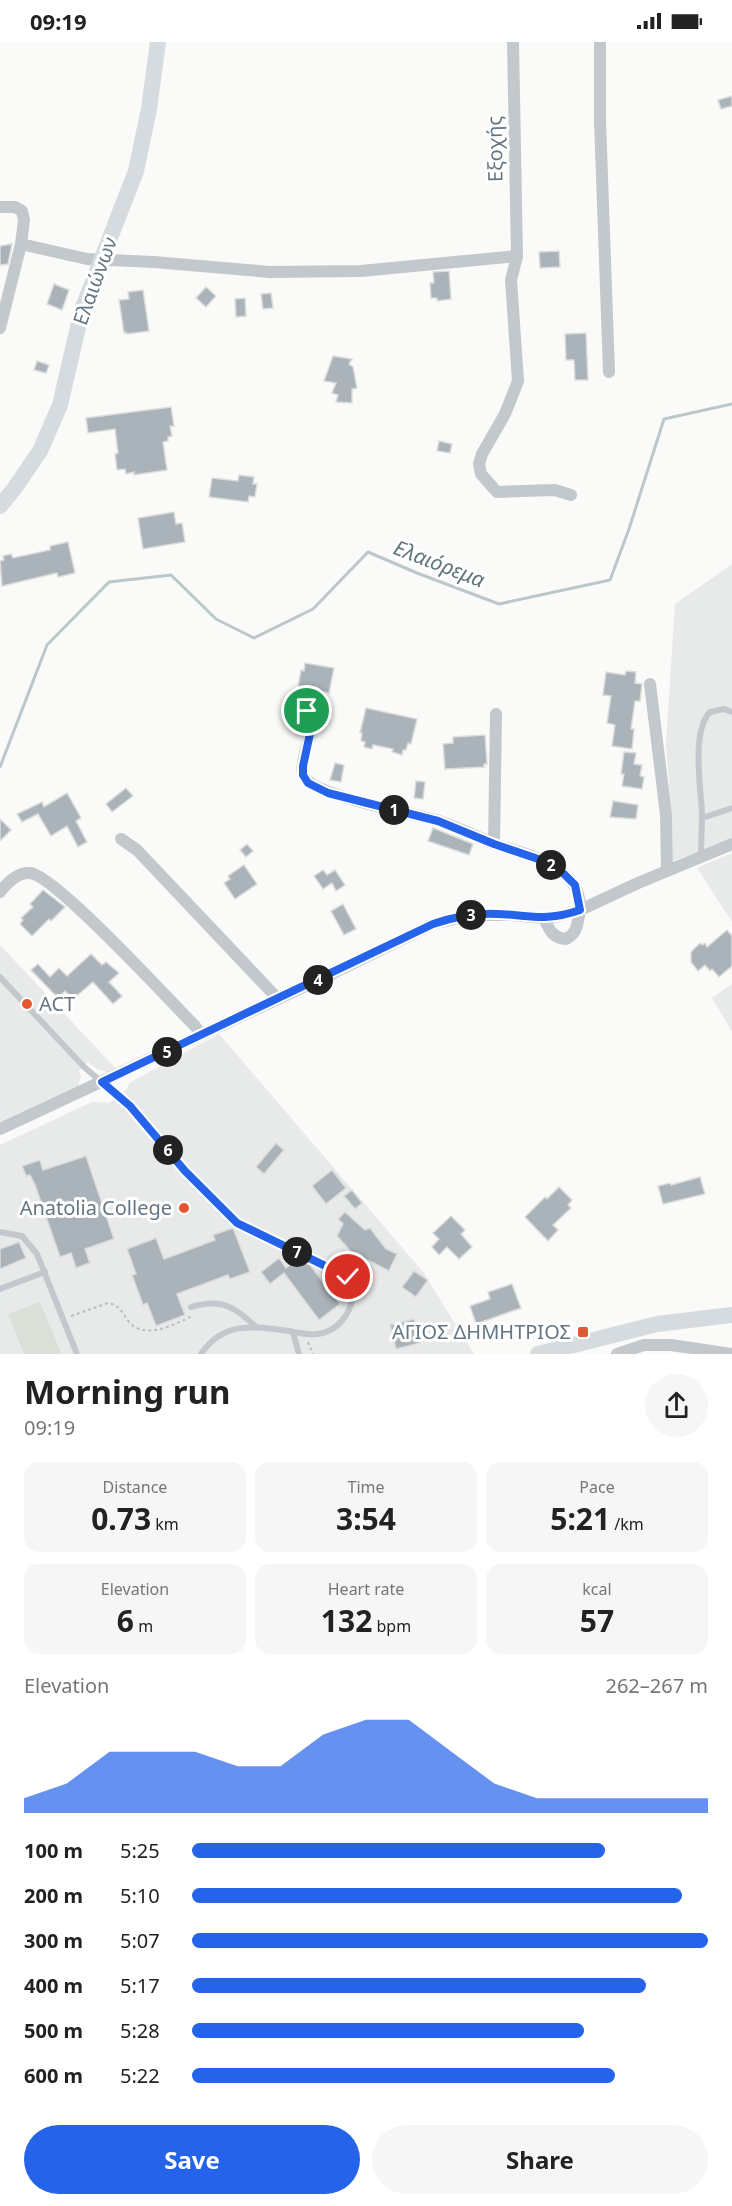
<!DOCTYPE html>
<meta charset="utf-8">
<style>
body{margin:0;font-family:"Noto Sans",sans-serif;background:#f6f6f6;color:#222;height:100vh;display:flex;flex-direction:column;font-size:22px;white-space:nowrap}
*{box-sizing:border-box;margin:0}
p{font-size:20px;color:#767676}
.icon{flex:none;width:33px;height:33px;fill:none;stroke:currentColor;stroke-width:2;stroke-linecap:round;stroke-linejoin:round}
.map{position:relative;height:1312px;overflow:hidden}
.drawer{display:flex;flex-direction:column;background:#fff;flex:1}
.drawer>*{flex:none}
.pin{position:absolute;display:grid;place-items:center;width:51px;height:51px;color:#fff;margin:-26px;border:3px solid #fff;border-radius:50%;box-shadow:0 2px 6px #0007}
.km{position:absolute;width:30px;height:30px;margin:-15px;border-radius:50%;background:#222;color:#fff;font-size:16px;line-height:30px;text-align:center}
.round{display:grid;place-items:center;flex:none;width:63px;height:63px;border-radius:32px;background:#f6f6f6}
.overview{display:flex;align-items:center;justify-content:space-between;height:102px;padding:0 24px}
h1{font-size:33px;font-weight:700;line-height:45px}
.figures{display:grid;grid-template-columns:repeat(3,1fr);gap:9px;height:102px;padding:6px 24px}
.figures div{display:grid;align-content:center;border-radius:15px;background:#f6f6f6;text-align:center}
.figures b{font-size:30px;font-weight:700}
.figures small{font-size:16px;font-weight:400}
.figures p{font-size:16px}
.chart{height:168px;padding:12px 24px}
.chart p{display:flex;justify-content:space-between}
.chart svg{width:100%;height:108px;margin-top:6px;fill:#2563eb;opacity:.7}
.primary-button{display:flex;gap:12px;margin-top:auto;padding:12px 24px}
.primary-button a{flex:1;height:69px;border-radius:36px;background:#2563eb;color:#fff;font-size:24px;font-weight:700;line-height:69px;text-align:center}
.primary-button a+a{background:#f6f6f6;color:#222}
ul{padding:0 24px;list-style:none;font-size:20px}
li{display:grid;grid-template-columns:96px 72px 1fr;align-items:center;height:45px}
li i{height:15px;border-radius:8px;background:#2563eb}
.status{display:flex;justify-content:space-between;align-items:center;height:42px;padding:0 30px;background:#fff;direction:ltr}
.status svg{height:16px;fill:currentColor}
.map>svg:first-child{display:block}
.built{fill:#e8e9e9}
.green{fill:#dadfd7}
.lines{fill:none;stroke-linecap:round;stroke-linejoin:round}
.stream{stroke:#bbc7cb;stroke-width:3}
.building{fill:#aab3b9;stroke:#dcdcda;stroke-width:1.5}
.path{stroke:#bbbfc2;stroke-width:2;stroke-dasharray:3 3;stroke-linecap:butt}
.lane{stroke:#c3c8cc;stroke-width:6}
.street{stroke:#c3c8cc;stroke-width:12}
.secondary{stroke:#d6dbdf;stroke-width:16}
.route-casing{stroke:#fff;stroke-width:12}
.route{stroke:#2563eb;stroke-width:8}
.poi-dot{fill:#e4572e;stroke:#fff;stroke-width:2}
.labels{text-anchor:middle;stroke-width:6;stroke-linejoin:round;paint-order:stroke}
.street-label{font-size:20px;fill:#657683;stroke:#fff}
.poi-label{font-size:20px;fill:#657683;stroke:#fff;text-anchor:end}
.water-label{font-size:21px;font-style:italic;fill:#60757c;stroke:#fff}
</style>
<div class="status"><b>09:19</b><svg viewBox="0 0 49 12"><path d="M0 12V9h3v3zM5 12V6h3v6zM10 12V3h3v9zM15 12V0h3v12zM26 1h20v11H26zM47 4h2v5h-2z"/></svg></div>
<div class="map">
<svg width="732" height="1312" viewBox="0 0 732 1312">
<rect width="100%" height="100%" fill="#fafaf8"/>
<g class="built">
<polygon points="732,522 732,796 673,819 672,779 666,702 675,562"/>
<polygon points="732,811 732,880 697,826"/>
<polygon points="0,903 117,1028 107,1030 97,1027 88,1020 79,1029 81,1034 78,1044 0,1081"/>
<polygon points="732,942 732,990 712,956"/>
<polygon points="219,992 423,1230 474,1312 0,1312 0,1103 92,1060 109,1061 127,1047 129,1041"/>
</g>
<polygon class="green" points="40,1260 61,1311 58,1312 24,1312 8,1272"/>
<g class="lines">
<polyline class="stream" points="0,725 47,603 109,540 171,533 216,577 254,596 313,567 368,510 417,531 499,562 610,538 629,487 664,377 732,362"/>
</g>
<g class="building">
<polygon points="732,54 732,64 721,67 718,58"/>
<polygon points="12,202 8,222 0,223 0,204"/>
<polygon points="559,209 560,225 540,226 539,210"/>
<polygon points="449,229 451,257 437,259 437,256 431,256 430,241 434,241 433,230"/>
<polygon points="54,242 69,248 62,268 47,262"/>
<polygon points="206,245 216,254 206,265 196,256"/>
<polygon points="143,248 149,289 127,292 126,290 124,291 119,258 129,257 128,250"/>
<polygon points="271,251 273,266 263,267 261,252"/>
<polygon points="245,256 246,274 236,275 235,257"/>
<polygon points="586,291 588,338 575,338 574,318 566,318 565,292"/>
<polygon points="333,314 352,317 349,322 353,325 357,346 352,347 352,361 336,360 338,353 332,351 336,341 324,339"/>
<polygon points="37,319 49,323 46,331 34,328"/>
<polygon points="171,365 174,384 170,384 172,394 168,395 168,399 163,400 167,428 134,433 134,430 126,432 125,427 117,428 115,412 118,411 115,387 88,391 86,376"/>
<polygon points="439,399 452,402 450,411 437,409"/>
<polygon points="239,433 254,435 253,442 257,442 255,455 249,454 248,460 209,455 212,436 238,439"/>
<polygon points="174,470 176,482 182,481 185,500 143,507 138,476"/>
<polygon points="68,500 75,531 58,535 57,531 2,544 0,519 4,518 3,514 11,512 13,516 50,508 50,504"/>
<polygon points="305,621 334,626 329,651 298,645 301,628 304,629"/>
<polygon points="626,629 636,630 635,641 642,642 640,659 635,659 631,687 634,687 632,707 612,704 615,683 607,681 611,654 603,653 606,630 625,633"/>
<polygon points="366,666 417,677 411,702 408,701 406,708 403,708 402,713 392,710 393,707 373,703 372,707 364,705 365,700 361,699 362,691 360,691"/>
<polygon points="485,693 487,722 484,722 484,725 445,727 443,702 453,701 453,695"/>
<polygon points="624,710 636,711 634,722 642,723 640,734 644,735 642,747 622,744 624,732 621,732"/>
<polygon points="335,721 344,723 341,740 330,738"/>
<polygon points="416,739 425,740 423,757 414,756"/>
<polygon points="126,746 133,754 112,770 106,762"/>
<polygon points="67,751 81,776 76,779 87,800 78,805 67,784 51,794 38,772 22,780 17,772 42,760 44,765"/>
<polygon points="613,759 638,763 636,777 610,775"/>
<polygon points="0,777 11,788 0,799"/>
<polygon points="433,786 473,802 469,813 428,799"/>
<polygon points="247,802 253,809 246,815 240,808"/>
<polygon points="244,823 257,842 235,857 224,841 230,837 228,834"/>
<polygon points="323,828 327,833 335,828 345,843 336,849 332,841 323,847 314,834"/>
<polygon points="43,848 65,865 51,879 49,877 32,894 20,882 23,878 21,876 33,865 30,862"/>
<polygon points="343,862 356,887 344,893 331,869"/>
<polygon points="727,888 732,894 732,924 719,935 712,927 710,929 705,923 698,929 691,920 691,910 700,901 702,903 705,901 707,905"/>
<polygon points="91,912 102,923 106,920 119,931 109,940 122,954 113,962 93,940 73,957 65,949 58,956 31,928 38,922 50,935 59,926 67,934"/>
<polygon points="276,1101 284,1108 264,1132 256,1125"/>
<polygon points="86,1114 114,1197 85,1207 90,1221 76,1226 71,1211 60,1215 35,1143 30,1133 26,1134 22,1124 40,1118 43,1128"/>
<polygon points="332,1128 346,1146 326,1162 312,1144"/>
<polygon points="700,1135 705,1152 663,1162 658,1144 670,1141 671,1143"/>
<polygon points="559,1145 572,1158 568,1163 571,1166 553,1183 558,1188 548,1199 525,1175 545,1155 547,1157"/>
<polygon points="352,1148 362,1161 355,1167 344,1154"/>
<polygon points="345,1170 365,1188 370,1186 386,1207 397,1212 389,1229 368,1218 361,1221 337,1194 343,1182 338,1177"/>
<polygon points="451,1174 465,1188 461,1192 472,1205 459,1217 447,1205 439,1213 432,1205 439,1197 433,1191"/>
<polygon points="233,1186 250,1230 230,1237 228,1233 177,1252 185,1273 156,1284 147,1261 143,1263 132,1233 136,1232 127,1207 156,1196 164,1217 215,1198 213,1193"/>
<polygon points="19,1200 26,1216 0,1227 0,1207"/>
<polygon points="279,1216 286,1226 297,1217 310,1223 340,1262 319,1278 284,1231 270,1242 261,1230"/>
<polygon points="414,1229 428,1238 416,1255 402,1245"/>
<polygon points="512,1242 521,1266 476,1282 470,1264 490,1257 488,1250"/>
<polygon points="414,1277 420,1301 396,1307 390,1283"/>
</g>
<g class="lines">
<g class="path">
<path d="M71,1274L108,1261C121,1264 122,1271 129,1280C145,1298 174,1283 192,1274"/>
<polyline points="308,1300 313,1312"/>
</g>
<g class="lane">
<polyline points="702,776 732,766"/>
<path d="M701,815C701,801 702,786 702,772C701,746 691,690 710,670L724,667L732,670"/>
<path d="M0,935L84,1025L130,1064L185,1129L236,1181L337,1230L353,1241C356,1264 342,1289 317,1292C308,1293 298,1291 289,1289C254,1284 223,1279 201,1312"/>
<polyline points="0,1190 22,1194 37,1212 77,1312"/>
<polyline points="0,1247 45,1230"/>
<path d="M191,1265C221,1256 234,1264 256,1285"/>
<polyline points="293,1290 299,1312"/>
</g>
<g class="street">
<polyline points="513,0 517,214 511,238 518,339 505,372 482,412 479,422 481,432 497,450 555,448 571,453"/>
<polyline points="600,0 600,79 609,330"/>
<polyline points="0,165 15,165 22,169 24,178 21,202 87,217 154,220 270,230 361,229 517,214"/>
<polyline points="0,286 21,202"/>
<polyline points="650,642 666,773 667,829"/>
<path d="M307,669L313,678C312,693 300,718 303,732C308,754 415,771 439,779C458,786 476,794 494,802"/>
<path d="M496,672L494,802C529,813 587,825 579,873C577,884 577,891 566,897C553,896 549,888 544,876"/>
<polyline points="121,797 137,808 278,957"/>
<path d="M0,850C7,841 18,830 30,831C55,833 171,960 195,984L201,993"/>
<polyline points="0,1087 329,933 433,882 471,873 511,873 544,876 559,874 580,868 638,841 732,802"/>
<polyline points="617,1312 644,1303 671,1303 732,1312"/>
</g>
<g class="secondary">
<polyline points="0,464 14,447 40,409 60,363 82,268 136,129 149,67 158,0"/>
<polyline points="538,1312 657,1282 732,1273"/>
</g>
</g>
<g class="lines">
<g class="route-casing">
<path id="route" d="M307,669L313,678L303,724V733L308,741L328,751L438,779L494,802L547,820L564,832L575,843L580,868C545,880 531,873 497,872C475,871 454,875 433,882L102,1040L130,1064L185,1129L237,1181L348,1235"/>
</g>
<use href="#route" class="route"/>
</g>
<g class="poi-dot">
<circle cx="27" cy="962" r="6"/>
<circle cx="184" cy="1166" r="6"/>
<rect x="577" y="1284" width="12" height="12" rx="3"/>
</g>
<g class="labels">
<g class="street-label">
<text transform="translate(495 107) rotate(-91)" y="7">Εξοχής</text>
<text transform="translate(95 239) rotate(-70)" y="7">Ελαιώνων</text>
</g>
<g class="poi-label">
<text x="39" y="969" text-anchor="start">ACT</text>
<text x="172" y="1173">Anatolia College</text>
<text x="571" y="1297">ΑΓΙΟΣ ΔΗΜΗΤΡΙΟΣ</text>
</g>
<g class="water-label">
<text transform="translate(439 522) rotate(21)" y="7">Ελαιόρεμα</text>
</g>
</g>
</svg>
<div class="pin" style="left:307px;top:669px;background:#1e9e55"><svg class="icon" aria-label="arrive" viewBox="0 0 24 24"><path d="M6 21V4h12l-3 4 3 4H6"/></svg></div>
<div class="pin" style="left:348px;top:1235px;background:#d93025"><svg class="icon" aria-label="check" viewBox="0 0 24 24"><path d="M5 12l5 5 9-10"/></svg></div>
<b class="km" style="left:394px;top:768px">1</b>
<b class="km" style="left:551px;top:823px">2</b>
<b class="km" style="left:471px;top:873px">3</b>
<b class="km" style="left:318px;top:938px">4</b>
<b class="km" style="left:167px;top:1010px">5</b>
<b class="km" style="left:168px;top:1108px">6</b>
<b class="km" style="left:297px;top:1210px">7</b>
</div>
<section class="drawer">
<div class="overview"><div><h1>Morning run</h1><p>09:19</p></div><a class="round"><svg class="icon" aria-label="share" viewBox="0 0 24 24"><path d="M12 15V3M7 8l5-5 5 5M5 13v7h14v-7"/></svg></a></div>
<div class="figures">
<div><p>Distance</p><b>0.73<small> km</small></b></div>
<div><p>Time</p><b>3:54</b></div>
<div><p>Pace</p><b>5:21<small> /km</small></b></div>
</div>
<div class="figures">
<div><p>Elevation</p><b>6<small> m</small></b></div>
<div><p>Heart rate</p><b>132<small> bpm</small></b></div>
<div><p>kcal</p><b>57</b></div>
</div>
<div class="chart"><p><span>Elevation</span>262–267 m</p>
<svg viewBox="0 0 160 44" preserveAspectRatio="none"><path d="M0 44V38L10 32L20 19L30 19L40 19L50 25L60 25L70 12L80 6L90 6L100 19L110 32L120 38L130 38L140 38L150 38L160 38V44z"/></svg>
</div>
<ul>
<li><b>100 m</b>5:25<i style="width:80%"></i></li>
<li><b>200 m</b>5:10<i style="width:95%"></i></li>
<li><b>300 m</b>5:07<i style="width:100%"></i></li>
<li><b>400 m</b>5:17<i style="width:88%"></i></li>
<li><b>500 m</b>5:28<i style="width:76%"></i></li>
<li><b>600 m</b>5:22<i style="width:82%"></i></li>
</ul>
<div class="primary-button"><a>Save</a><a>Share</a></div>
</section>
